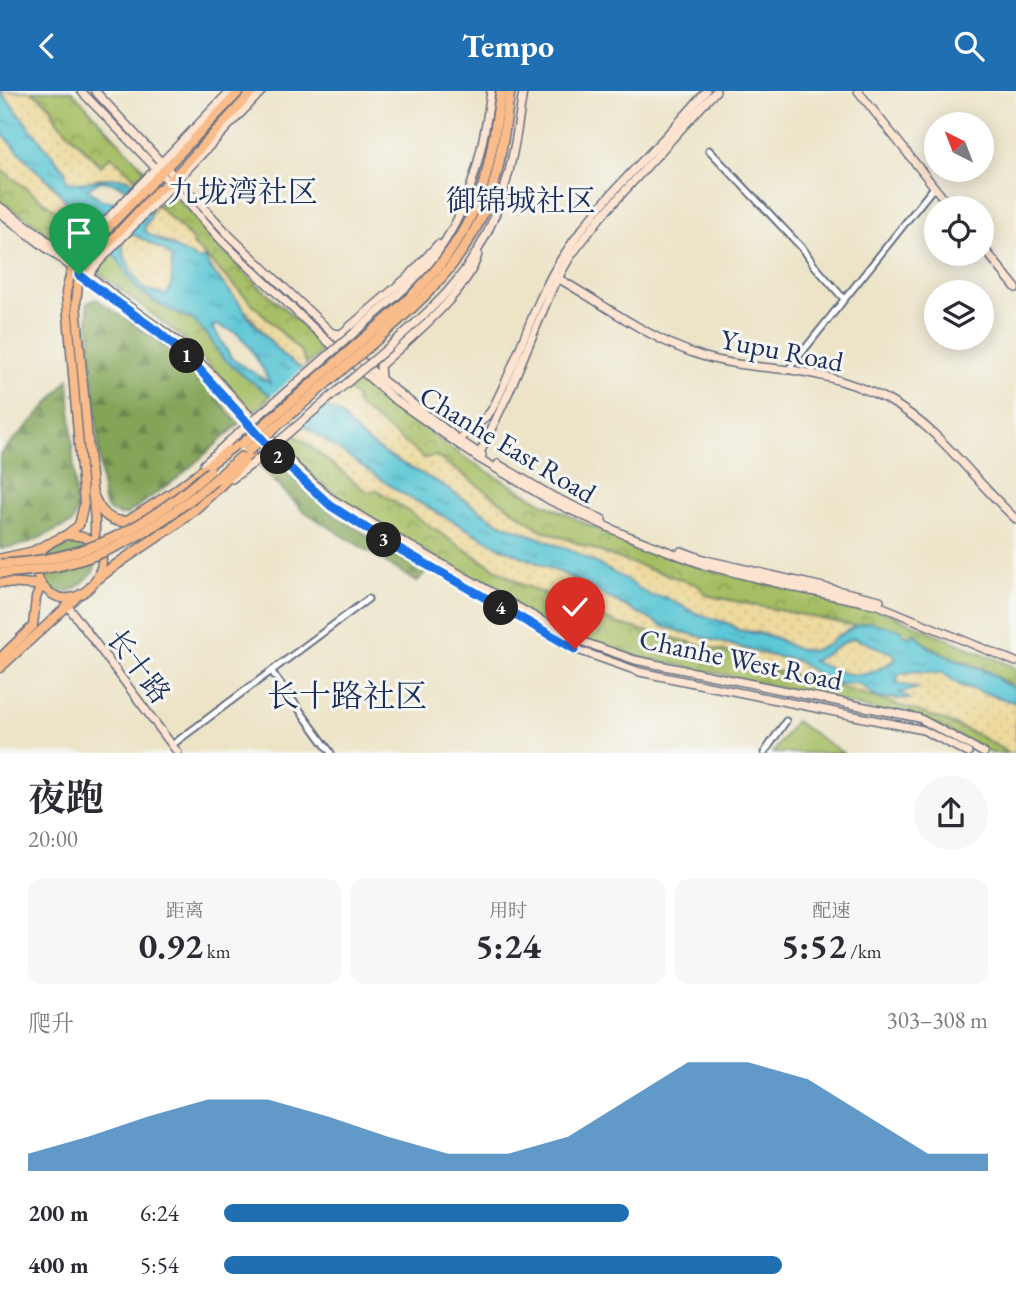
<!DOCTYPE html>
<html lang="zh">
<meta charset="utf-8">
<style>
body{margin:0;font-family:"EB Garamond","Noto Serif SC",serif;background:#f7f7f7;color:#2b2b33;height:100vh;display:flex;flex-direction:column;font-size:26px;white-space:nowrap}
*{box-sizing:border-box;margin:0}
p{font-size:23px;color:#7c7c81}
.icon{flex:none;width:38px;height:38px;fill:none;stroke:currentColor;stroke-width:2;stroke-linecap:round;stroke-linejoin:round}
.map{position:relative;height:662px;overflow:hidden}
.side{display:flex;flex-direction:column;background:#fff;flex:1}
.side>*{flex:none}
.needle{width:46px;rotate:318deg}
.controls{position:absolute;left:924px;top:21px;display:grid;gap:14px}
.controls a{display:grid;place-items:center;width:70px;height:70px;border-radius:50%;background:#fff;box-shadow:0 4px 18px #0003;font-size:35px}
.pin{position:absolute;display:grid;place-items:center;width:60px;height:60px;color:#fff;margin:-72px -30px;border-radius:50% 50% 50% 0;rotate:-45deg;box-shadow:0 0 7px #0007}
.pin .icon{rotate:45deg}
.km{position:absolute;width:35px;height:35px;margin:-18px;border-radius:50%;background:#222;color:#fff;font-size:19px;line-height:35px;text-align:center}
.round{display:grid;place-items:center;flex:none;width:74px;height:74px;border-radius:37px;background:#f7f7f7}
.overview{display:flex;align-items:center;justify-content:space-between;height:119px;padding:0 28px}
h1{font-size:38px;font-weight:700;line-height:52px}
.stats{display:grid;grid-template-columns:repeat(3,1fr);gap:10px;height:119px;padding:7px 28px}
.stats div{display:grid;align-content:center;border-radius:14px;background:#f7f7f7;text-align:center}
.stats b{font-size:35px;font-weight:700}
.stats small{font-size:19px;font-weight:400}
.stats p{font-size:19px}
.chart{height:196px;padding:14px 28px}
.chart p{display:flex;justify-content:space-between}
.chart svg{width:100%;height:126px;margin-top:7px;fill:#1f6fb2;opacity:.7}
ul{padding:0 28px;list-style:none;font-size:23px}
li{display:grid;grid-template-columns:112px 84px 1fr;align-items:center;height:52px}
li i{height:18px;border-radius:9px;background:#1f6fb2}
header{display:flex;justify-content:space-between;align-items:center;height:91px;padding:0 28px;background:#1f6fb2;color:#fff;font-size:32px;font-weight:700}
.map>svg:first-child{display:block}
.green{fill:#a6be63;stroke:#607660;stroke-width:2}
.forest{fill:url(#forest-firs);stroke:#506a5c;stroke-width:2}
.sand{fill:url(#sand-dots);stroke:#84847e;stroke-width:2}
.park{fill:url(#park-crowns);stroke:#607660;stroke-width:2}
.water{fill:url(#water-ripples);stroke:#3c7b9a;stroke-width:2;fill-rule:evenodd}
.pier{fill:#ede4c8}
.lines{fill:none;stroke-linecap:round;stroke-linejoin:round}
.street-casing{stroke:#646e83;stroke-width:9}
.secondary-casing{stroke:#646e83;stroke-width:10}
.primary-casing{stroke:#646e83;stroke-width:11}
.highway-casing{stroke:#646e83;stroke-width:12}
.street{stroke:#fff;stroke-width:5}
.secondary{stroke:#fde4d0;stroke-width:7}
.primary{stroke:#f9bc8a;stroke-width:8}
.highway{stroke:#f9bc8a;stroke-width:9}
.secondary-bridge-casing{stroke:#646e83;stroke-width:10;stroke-linecap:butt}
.highway-bridge-casing{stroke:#646e83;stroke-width:12;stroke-linecap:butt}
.secondary-bridge{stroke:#fde4d0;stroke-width:7}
.highway-bridge{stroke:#f9bc8a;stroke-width:9}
.route-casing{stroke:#fff;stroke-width:14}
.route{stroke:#1a73e8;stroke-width:9}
.labels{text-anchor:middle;stroke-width:6;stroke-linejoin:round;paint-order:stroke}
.street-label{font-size:28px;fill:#1b2f5e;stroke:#f6f6f2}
.neighbourhood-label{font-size:30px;fill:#1b2f5e;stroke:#f6f6f2}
.quarter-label{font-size:32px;fill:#1b2f5e;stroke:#f6f6f2}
</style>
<header><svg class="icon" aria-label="back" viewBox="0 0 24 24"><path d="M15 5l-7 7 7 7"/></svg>Tempo<svg class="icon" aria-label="search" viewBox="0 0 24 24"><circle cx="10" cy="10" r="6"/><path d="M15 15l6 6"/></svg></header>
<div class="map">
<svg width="1016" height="662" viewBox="0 0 1016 662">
<defs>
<pattern id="forest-firs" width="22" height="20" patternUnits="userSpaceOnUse" patternTransform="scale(1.75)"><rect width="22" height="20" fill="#84a559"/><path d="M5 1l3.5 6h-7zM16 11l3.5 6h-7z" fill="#6b874d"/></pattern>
<pattern id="sand-dots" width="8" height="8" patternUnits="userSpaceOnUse" patternTransform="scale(1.75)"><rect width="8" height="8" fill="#eeda9e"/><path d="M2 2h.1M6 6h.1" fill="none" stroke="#ccbb8a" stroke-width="1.8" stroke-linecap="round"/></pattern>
<pattern id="park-crowns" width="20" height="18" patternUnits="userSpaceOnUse" patternTransform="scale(1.75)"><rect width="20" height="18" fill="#a6be63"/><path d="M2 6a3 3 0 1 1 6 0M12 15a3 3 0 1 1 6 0" fill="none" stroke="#869b55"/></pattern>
<pattern id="water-ripples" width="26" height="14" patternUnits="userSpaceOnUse" patternTransform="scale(1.75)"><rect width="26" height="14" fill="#5cc7d5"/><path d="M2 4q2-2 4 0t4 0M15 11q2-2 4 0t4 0" fill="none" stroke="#4ba2b0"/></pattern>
</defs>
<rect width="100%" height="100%" fill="#f6f6f2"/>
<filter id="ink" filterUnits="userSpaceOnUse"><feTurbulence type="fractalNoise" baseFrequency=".0143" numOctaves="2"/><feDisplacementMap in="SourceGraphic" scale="14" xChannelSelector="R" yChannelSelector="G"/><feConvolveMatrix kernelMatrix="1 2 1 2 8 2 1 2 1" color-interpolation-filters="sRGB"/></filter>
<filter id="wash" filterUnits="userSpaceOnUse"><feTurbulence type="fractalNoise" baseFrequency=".00686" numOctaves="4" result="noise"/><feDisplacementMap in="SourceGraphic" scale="28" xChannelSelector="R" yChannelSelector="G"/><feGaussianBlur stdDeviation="1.57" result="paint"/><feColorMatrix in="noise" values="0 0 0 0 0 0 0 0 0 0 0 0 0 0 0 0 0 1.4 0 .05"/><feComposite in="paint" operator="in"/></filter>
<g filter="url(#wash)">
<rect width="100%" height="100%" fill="#ede4c8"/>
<polygon class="green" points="795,630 843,662 773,662"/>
<g class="forest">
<path d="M96,208L170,258L205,293L239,333L179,386L126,424C114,425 105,419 103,407L87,212Z"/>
<polygon points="69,288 76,421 72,432 26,453 0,458 0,363 43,319"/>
<polygon points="270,366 334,424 426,480 417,491 302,419 260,375"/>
<path d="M67,450L84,452L96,471C95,482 89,486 81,493C49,521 19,468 67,450Z"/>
</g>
<g class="sand">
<polygon points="0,0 32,0 51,16 57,30 100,75 111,65 139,90 136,93 126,87 99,87 79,94 67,91 65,80"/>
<polygon points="0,40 69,112 81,120 83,130 90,142 80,151 53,133 63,125 0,78"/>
<path d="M157,114L192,148V153C229,188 264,225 301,261L307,274L302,278L283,265L209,176L193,166L181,162L172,153L149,144L144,139L152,120Z"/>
<path d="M133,143L165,160L172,167C171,178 175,196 166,204L144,198C132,183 121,166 122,145Z"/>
<polygon points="345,296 436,365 540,438 698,494 706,504 856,535 834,547 830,553 811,560 794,557 774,546 756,541 738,539 732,534 693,521 665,506 651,505 575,461 498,431 441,393 388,365 361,346 340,324 329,318 326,313"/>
<path d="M302,333L398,400L500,456L564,483L665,536L768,564L796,569L817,583L839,593L858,592L878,607L908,608L899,602L916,597L896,592L899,583L915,580L943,582L960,594L1016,612V662H1008C963,632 919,621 868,605C827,591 785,582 743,573L730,562L618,533L562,511L521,493L413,426L400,414L367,401L293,342Z"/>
<path d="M854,547L893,562L896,566L895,568C859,593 848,585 811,570C827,566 838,551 854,547Z"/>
</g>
<g class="park">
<polygon points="32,0 72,0 143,77 144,84 139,90 111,65 101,75 57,30 51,15"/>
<polygon points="0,78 63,125 54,133 80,151 73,159 63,158 35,133 0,110"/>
<path d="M168,102H172L246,183L313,243L325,258L307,274L301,261C264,225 229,188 192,152V148L157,114Z"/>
<polygon points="113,161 135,195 156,212 192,228 208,244 221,265 271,305 253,321 182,246 98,181 99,176"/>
<path d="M353,289L388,309L449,356L485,379L543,412L620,449L713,480L880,519L1016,577V597C1005,593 998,585 987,580C959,567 936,565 913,542L911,547L869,531L856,535L706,504L698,494L625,470L540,438L436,365L424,367L357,314L356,306L345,296Z"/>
<path d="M293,342L367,401L377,399L477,467L521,493L618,533L730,562L743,573C785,582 827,591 869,605C919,621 963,632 1008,662H991L937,634L721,583L615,561L549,536L346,412L314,386L282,354Z"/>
</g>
<path class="water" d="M0,0L65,80L67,91C94,97 125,71 143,103C148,113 152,118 150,129L145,133L144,139C157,151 183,159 198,169L205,167L209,176L242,215L247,225L283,265L302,278L311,289L329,318L340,323L361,346L388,365L441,393L497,431L575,461L622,486L651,505L665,506L693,521L732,534L738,539L774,546L794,557L811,560L830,553L834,547L856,535L869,531L902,539L903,544L910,547L913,541L930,557L960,571L989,581L1003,592L1016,597V612L960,594L943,582L915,580L899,583L896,592L917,597L900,602L910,608L878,607L858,592L839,593L817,583L796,569L769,564L665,536L564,483L500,456L398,400L295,328L271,305L239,281L221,265L208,244L192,228L164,216L144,203L135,195L107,152L86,139L81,120L70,116L53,93L34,77L0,40ZM101,90C112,91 124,95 131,102L118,111L102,109L87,98ZM133,143L165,160L172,167C171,178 175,196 166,204L144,198C132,183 121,166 122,146ZM218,234C223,238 227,237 233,240C246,246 264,279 270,292L232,268L212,235ZM854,547L893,562L896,566L895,569C862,592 848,585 812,570C827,565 839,551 854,547Z"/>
<polygon class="pier" points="305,276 328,310 300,336 268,308"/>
</g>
<g filter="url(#ink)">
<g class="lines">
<g class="street-casing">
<g id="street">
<polyline points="709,59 804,159 814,174 844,208"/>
<polyline points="788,279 934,96"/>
<polyline points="272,581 331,662"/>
<polyline points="172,654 368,508"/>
<polyline points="764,662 786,630"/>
</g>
</g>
<g class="secondary-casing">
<g id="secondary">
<polyline points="81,0 172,94 222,150 325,248 394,308 478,367 551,410 623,443 704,474 801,498 878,514 1016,571"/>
<polyline points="95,0 229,144 332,242 381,288 459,349 482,364"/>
<polyline points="858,0 951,117"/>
<polyline points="0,116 35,140 116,206 180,252 211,282 298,378 329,406 393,445 572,547 635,569 919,627 984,662"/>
<polyline points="0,122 181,259 280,368 332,416 395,456 575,558 640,581 923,639 968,662"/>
<polyline points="982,155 1016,197"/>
<polyline points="69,168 230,0"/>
<polyline points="89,184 98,172 262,0"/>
<path d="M552,184C602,211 647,248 702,265C731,274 761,276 791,279C825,284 857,293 888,309C941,338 972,388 1016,428"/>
<path d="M355,241C381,218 411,195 433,167C471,119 483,58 491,0"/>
<polyline points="332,242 341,243 410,184 438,153"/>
<path d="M389,256C408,238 429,221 447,201C502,139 512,79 523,0"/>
<path d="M381,287L380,275C408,249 469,200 478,163"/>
<path d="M456,351L483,329L491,320C518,272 531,217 560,170C600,105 659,58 706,0"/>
<polyline points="478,366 509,301 553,196 570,166 600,127 716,0"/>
<polyline points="204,373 227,352"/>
<polyline points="498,373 554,406 602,428"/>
<polyline points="232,388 251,374"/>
<polyline points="681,460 706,469 880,509"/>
<polyline points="67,514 178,662"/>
</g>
</g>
<g class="primary-casing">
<g id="primary">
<polyline points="66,444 79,434 84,413 66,201 72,177 86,160 240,0"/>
<path d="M66,444C137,444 87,531 49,501C36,492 31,470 43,458C49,451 58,448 66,444Z"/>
<polyline points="93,451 95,444 95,431 76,212 79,184 156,101 169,91 253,0"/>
<polyline points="0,567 33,535 36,507 41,494"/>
<polyline points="0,577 75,508"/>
</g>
</g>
<g class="highway-casing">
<g id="highway">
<path d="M368,244C419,202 465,156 484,91C493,61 496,30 501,0"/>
<path d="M374,251C429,203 477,160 496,85C503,57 506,28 510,0"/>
<polyline points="216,388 241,366"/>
<path d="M92,401C98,418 108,433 128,430L175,400L239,351"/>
<polyline points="0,468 32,461 48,453"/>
<path d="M95,490C120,469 148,453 175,434C203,413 227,389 251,363"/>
<polyline points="0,491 41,494"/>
</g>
</g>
<use href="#street" class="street"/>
<use href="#secondary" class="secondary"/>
<use href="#primary" class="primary"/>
<use href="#highway" class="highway"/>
<g class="secondary-bridge-casing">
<g id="secondary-bridge">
<polyline points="227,352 355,241"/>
<polyline points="251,374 389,256"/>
</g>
</g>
<g class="highway-bridge-casing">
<g id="highway-bridge">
<polyline points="241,354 368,244"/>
<polyline points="248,360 374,251"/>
<path d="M0,473C87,470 146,437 210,380"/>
<path d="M0,482C90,479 149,445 216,388"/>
</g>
</g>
<use href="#secondary-bridge" class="secondary-bridge"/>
<use href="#highway-bridge" class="highway-bridge"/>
</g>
</g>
<g class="lines" filter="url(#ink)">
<g class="route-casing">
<polyline id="route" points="79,184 158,241 191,269 280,368 331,415 396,456 575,558"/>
</g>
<use href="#route" class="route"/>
</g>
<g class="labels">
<g class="street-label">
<text transform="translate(782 259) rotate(11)" y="10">Yupu Road</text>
<text transform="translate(508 353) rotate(31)" y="10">Chanhe East Road</text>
<text transform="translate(741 568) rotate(12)" y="10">Chanhe West Road</text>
<text transform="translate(139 575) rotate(53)" y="10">长十路</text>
</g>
<g class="neighbourhood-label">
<text x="243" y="111">九垅湾社区</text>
<text x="521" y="120">御锦城社区</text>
</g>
<g class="quarter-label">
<text x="347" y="616">长十路社区</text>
</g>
</g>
</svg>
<div class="controls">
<a><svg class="needle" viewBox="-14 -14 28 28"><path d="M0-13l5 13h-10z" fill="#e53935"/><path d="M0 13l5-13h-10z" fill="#7c7c81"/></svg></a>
<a><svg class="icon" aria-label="locate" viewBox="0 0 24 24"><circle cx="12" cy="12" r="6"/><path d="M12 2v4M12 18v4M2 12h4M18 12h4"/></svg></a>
<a><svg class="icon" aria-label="layers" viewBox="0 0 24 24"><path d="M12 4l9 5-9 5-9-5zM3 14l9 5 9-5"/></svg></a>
</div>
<div class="pin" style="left:79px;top:184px;background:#1e9e55"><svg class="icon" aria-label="arrive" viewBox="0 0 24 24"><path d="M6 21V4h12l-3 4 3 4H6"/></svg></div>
<div class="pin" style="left:575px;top:558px;background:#d93025"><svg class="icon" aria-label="check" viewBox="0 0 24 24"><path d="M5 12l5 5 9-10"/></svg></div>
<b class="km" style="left:187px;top:265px">1</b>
<b class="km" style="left:278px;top:366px">2</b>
<b class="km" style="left:384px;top:449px">3</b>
<b class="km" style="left:501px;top:517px">4</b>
</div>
<section class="side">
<div class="overview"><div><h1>夜跑</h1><p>20:00</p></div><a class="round"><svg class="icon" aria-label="share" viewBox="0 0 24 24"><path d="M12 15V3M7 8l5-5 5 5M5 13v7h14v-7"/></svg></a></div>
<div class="stats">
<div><p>距离</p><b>0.92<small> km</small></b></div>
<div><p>用时</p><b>5:24</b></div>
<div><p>配速</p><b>5:52<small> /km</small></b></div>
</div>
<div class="chart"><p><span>爬升</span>303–308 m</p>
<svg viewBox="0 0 160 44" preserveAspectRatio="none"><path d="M0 44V38L10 32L20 25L30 19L40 19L50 25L60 32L70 38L80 38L90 32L100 19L110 6L120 6L130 12L140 25L150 38L160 38V44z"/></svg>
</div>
<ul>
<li><b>200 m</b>6:24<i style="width:53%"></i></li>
<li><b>400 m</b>5:54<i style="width:73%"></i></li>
</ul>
</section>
